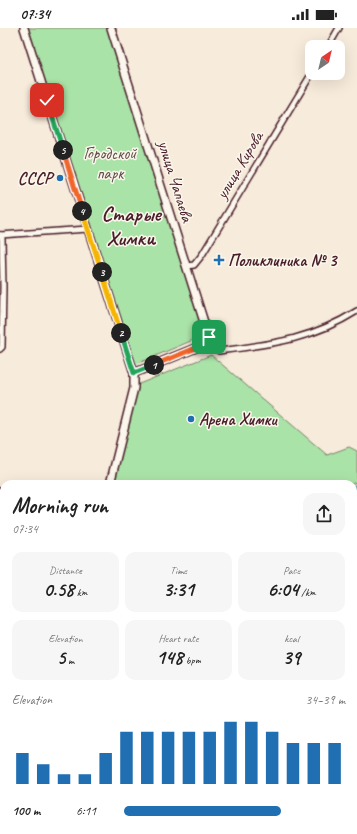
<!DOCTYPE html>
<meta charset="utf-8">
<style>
body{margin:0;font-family:Caveat,sans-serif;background:#f6f6f6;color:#222;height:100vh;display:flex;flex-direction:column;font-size:15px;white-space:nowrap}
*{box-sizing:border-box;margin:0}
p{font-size:13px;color:#767676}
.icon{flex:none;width:22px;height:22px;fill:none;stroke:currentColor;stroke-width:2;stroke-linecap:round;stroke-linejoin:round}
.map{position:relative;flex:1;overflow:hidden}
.drawer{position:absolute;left:0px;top:452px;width:357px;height:354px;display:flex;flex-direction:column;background:#fff;border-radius:12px 12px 0 0;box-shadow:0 4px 16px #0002}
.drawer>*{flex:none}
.needle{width:26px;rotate:35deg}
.buttons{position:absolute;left:305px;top:12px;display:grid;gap:8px}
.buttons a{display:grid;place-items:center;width:40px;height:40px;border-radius:8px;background:#fff;box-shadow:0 4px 16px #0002;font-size:20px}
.pin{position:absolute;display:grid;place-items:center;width:34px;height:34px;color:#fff;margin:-17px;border-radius:8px;box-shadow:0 2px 6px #0006}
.km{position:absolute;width:20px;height:20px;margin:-10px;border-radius:50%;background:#222;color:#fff;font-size:11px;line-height:20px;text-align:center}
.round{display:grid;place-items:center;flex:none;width:42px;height:42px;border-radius:12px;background:#f6f6f6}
.overview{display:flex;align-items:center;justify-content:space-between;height:68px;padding:0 12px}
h1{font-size:22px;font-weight:600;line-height:30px}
.metrics{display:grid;grid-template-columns:repeat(3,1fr);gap:6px;height:68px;padding:4px 12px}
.metrics div{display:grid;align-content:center;border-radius:10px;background:#f6f6f6;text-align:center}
.metrics b{font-size:20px;font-weight:600}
.metrics small{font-size:11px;font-weight:400}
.metrics p{font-size:11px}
.chart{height:112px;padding:8px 12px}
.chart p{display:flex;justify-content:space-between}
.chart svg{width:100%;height:72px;margin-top:4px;stroke:#1f6fb2;stroke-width:6}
ul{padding:0 12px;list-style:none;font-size:13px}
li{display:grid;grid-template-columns:64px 48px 1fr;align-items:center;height:30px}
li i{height:10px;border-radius:5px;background:#1f6fb2}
.status{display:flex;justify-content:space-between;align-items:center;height:28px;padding:0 20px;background:#fff;direction:ltr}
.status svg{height:11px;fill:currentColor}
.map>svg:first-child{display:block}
.green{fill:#aae3a7;stroke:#7a8169}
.water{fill:#7acbd1;stroke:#67868f}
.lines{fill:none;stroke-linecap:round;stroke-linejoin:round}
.ferry{stroke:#58535d;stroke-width:1;stroke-dasharray:5 4;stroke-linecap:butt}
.street-casing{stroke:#4a1f2b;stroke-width:8}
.secondary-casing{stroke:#4a1f2b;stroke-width:10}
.primary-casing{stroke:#4a1f2b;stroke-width:11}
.highway-casing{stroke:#4a1f2b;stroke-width:12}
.street{stroke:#fbf7ec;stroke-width:5}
.secondary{stroke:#fbf7ec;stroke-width:7}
.primary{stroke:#fbf7ec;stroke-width:8}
.highway{stroke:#fbf7ec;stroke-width:9}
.split-1-casing{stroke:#fff;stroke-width:8}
.split-2-casing{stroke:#fff;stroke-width:8}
.split-3-casing{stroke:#fff;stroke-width:8}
.split-4-casing{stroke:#fff;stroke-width:8}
.split-5-casing{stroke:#fff;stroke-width:8}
.split-6-casing{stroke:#fff;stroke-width:8}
.split-1{stroke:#f0652b;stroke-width:5}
.split-2{stroke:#22a559;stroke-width:5}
.split-3{stroke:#f5b400;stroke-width:5}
.split-4{stroke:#f5b400;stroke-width:5}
.split-5{stroke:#f0652b;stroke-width:5}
.split-6{stroke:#22a559;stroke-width:5}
.poi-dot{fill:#1f6fb2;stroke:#fbf7ec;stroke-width:1.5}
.labels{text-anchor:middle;stroke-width:3;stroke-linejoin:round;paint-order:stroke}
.park-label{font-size:17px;fill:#62504a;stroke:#fbf7ec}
.street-label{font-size:17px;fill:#4a1f2b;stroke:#fbf7ec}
.poi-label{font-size:17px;font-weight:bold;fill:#4a1f2b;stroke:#fbf7ec;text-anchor:start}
.district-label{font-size:21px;font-weight:bold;fill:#4a1f2b;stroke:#fbf7ec}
</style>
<div class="status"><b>07:34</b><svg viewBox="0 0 49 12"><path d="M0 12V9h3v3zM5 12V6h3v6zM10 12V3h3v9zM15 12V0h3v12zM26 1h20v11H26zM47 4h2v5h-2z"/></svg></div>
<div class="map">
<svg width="357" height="806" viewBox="0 0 357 806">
<rect width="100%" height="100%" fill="#f7ebdb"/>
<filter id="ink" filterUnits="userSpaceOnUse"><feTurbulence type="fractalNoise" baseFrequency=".025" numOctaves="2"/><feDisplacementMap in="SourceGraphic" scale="8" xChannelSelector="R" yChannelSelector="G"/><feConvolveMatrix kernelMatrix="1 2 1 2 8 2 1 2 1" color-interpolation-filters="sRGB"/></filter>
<g filter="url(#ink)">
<g class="green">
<polygon points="27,0 108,0 205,307 134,337"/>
<polygon points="211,327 327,427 349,419 357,423 357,453 352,456 113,456 139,356"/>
<polygon points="0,537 4,538 4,565 0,561"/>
<polygon points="357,577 357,695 353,692 353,579"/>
<polygon points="4,757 4,802 25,802 25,806 0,806 0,759"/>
<polygon points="353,761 357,763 355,798 353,798"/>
<polygon points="174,802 344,802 344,806 171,806"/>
</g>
<g class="water">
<polygon points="357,455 357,577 353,579 353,458"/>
<polygon points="0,730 4,735 4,757 0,759"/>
<polygon points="25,802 174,802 171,806 25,806"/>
</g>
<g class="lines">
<g class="ferry">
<polyline points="353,524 357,522"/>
<polyline points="103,806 105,802"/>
</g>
<g class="street-casing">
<g id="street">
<polyline points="328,19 339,0"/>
<polyline points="0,207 2,210 3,259 2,319 0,321"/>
<polyline points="0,207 88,201"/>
<polyline points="187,238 194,237 202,227 312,45"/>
<path d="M208,315L219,323C271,316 311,312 357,283"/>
<polyline points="0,463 4,465"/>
</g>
</g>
<g class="secondary-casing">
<g id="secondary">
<polyline points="24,0 134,345 134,360 110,456"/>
<polyline points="111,0 209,310 208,315 134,345"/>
<polyline points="0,647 4,646"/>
</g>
</g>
<g class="primary-casing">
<polyline id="primary" points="0,533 4,534"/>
</g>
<g class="highway-casing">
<g id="highway">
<polyline points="0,494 4,496"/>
<polyline points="0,518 4,520"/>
<polyline points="353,716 357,719"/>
<polyline points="353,741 357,743"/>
</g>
</g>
<use href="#street" class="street"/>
<use href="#secondary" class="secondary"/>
<use href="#primary" class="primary"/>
<use href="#highway" class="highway"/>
</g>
</g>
<g class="lines" filter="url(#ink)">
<g class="split-1-casing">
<polyline id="split-1" points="154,337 208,315 209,309"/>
</g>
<g class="split-2-casing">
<polyline id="split-2" points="121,305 134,345 154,337"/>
</g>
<g class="split-3-casing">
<polyline id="split-3" points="102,244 121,305"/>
</g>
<g class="split-4-casing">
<polyline id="split-4" points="82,183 102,244"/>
</g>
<g class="split-5-casing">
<polyline id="split-5" points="63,122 82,183"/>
</g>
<g class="split-6-casing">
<polyline id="split-6" points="47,72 63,122"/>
</g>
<use href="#split-1" class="split-1"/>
<use href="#split-2" class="split-2"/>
<use href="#split-3" class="split-3"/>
<use href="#split-4" class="split-4"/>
<use href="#split-5" class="split-5"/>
<use href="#split-6" class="split-6"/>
</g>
<g class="poi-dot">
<circle cx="60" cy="150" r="4"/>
<path d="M217 226h4v4h4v4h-4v4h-4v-4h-4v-4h4z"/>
<circle cx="191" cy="391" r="4"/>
</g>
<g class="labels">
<g class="park-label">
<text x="110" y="131">Городской<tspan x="110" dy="20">парк</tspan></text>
</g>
<g class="street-label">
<text transform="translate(239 137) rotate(-59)" y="6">улица Кирова</text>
<text transform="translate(176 153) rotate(73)" y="6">улица Чапаева</text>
</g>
<g class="poi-label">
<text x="52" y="156" text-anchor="end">СССР</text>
<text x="228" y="238">Поликлиника № 3</text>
<text x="199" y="397">Арена Химки</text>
</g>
<g class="district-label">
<text x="131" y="193">Старые<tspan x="131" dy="24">Химки</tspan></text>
</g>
</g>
</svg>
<div class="buttons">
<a><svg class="needle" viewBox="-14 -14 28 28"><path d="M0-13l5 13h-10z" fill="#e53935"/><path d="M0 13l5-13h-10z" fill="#767676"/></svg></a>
</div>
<div class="pin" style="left:209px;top:309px;background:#1e9e55"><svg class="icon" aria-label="arrive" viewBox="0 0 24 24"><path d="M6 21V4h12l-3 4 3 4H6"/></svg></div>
<div class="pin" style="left:47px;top:72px;background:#d93025"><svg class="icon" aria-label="check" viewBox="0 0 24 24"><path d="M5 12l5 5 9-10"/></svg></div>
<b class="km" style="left:154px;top:337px">1</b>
<b class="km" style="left:121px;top:305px">2</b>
<b class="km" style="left:102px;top:244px">3</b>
<b class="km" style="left:82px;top:183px">4</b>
<b class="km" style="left:63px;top:122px">5</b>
<section class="drawer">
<div class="overview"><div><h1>Morning run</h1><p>07:34</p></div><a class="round"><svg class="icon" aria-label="share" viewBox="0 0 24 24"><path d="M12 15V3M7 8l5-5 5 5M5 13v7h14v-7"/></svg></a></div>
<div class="metrics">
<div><p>Distance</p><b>0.58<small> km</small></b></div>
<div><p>Time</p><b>3:31</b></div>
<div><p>Pace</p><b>6:04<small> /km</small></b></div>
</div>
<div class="metrics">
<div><p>Elevation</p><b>5<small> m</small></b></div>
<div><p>Heart rate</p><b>148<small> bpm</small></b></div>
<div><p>kcal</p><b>39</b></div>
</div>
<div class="chart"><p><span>Elevation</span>34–39 m</p>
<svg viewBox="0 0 160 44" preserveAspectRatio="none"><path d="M5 44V25M15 44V32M25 44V38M35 44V38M45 44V25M55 44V12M65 44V12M75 44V12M85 44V12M95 44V12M105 44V6M115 44V6M125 44V12M135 44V19M145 44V19M155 44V19"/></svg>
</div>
<ul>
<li><b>100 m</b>6:11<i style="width:71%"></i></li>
</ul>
</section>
</div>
